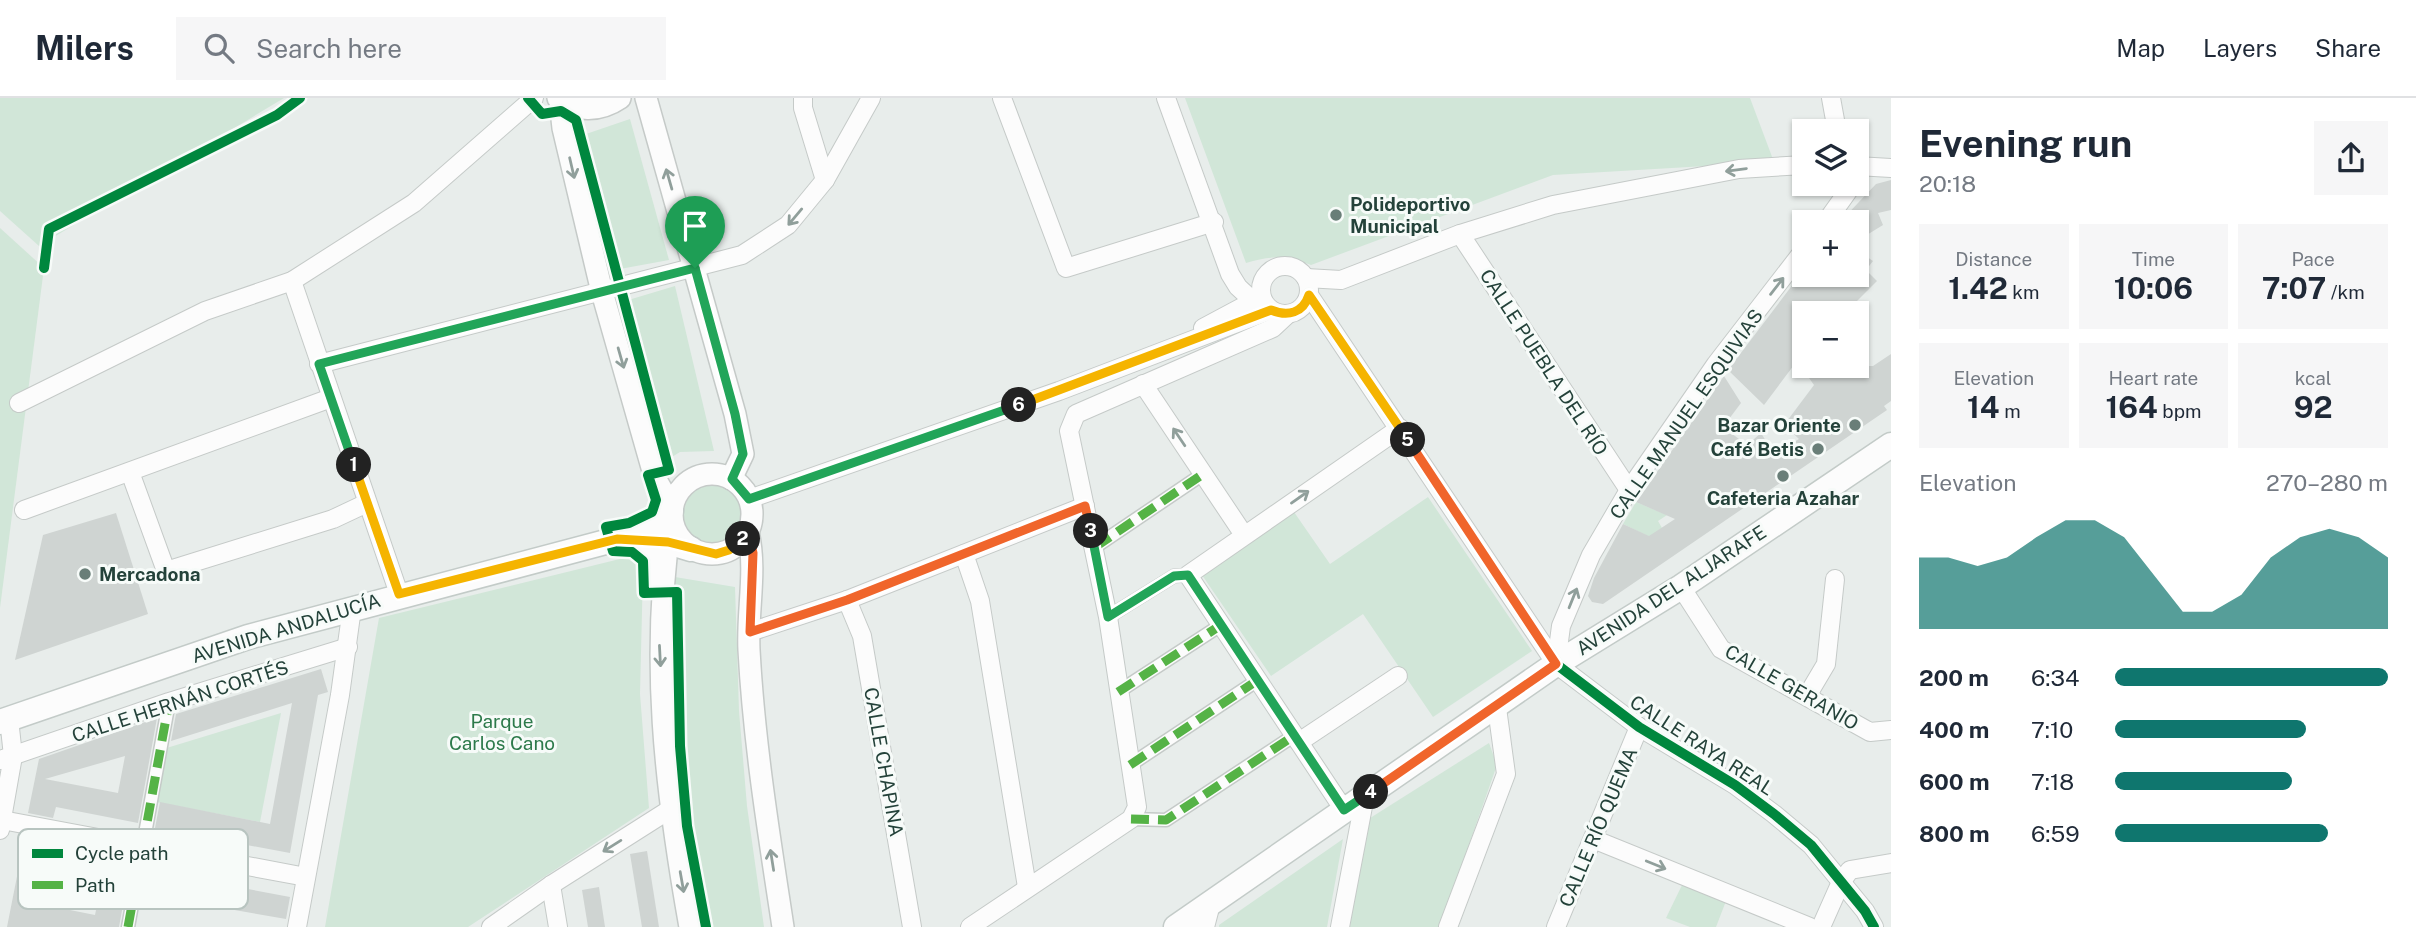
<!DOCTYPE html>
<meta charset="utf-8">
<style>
body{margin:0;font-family:"Public Sans",sans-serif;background:#f6f6f7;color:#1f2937;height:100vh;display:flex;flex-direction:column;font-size:26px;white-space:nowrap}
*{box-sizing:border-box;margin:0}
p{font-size:23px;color:#747a83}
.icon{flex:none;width:38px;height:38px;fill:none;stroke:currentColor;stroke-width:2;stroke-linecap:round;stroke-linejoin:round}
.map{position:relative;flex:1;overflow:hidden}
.details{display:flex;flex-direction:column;background:#fff;width:525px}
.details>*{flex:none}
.tools{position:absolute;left:1792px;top:21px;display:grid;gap:14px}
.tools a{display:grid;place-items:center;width:77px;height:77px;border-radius:0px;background:#fff;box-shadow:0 2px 5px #0004;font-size:35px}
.pin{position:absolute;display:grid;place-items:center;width:60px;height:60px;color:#fff;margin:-72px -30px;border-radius:50% 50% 50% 0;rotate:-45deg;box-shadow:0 0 7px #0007}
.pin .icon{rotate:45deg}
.km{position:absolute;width:35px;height:35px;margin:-18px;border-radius:50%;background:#222;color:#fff;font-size:19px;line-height:35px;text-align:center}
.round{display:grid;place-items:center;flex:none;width:74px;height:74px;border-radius:0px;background:#f6f6f7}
.headline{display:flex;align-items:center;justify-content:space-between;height:119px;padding:0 28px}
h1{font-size:38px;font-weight:700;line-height:52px}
.stats{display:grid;grid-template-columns:repeat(3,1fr);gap:10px;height:119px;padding:7px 28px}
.stats div{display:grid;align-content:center;border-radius:0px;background:#f6f6f7;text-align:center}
.stats b{font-size:30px;font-weight:700}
.stats small{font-size:19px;font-weight:400}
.stats p{font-size:19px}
.chart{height:196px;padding:14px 28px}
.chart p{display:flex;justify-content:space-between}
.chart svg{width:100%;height:126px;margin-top:7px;fill:#0f766e;opacity:.7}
ul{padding:0 28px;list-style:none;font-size:23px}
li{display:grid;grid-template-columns:112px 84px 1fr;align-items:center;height:52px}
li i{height:18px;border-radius:9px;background:#0f766e}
header{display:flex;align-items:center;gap:42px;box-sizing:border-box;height:98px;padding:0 35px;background:#fff;border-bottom:2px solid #e0e1e3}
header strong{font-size:33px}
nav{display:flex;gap:38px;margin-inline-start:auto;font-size:24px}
.search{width:490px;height:63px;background:#f6f6f7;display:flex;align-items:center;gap:18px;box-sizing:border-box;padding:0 24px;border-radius:0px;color:#747a83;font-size:26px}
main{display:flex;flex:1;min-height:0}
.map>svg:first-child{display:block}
.green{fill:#d1e6d8}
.building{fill:#cfd4d2;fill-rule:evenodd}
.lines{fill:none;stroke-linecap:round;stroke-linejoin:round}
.pedestrian-casing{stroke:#c5cac8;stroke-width:15}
.minor-casing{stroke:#c5cac8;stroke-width:20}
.tertiary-casing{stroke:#c5cac8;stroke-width:24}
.secondary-casing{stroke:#c3cbc8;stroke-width:27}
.pedestrian{stroke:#fcfcfc;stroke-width:12}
.minor{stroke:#fcfcfc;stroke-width:18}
.tertiary{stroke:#fcfcfc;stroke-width:21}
.secondary{stroke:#fcfcfc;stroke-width:24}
.quiet{stroke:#55b346;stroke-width:9;stroke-dasharray:18 9;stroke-linecap:butt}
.cycleway-casing{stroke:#f7fbf9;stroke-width:15}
.cycleway{stroke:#00873e;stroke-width:10}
.oneway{stroke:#909f9b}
.split-1-casing{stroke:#fff;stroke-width:14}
.split-2-casing{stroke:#fff;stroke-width:14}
.split-3-casing{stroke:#fff;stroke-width:14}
.split-4-casing{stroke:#fff;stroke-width:14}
.split-5-casing{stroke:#fff;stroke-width:14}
.split-6-casing{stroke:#fff;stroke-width:14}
.split-7-casing{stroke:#fff;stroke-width:14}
.split-1{stroke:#22a559;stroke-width:9}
.split-2{stroke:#f5b400;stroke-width:9}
.split-3{stroke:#f0652b;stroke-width:9}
.split-4{stroke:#22a559;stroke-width:9}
.split-5{stroke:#f0652b;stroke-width:9}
.split-6{stroke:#f5b400;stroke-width:9}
.split-7{stroke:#22a559;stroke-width:9}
.poi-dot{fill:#697e78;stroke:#f7fbf9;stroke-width:2.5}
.labels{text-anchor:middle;stroke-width:6;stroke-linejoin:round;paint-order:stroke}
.poi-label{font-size:19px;font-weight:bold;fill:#24423a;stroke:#f7fbf9;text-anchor:start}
.street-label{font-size:19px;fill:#24423a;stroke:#f7fbf9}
.park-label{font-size:19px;fill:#2d7a4b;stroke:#f7fbf9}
.key{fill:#f7fbf9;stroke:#b8c4c0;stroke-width:2}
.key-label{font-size:19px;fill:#24423a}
</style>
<header>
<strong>Milers</strong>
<div class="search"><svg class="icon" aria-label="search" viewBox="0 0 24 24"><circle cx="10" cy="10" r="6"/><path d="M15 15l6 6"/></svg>Search here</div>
<nav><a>Map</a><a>Layers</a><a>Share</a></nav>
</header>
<main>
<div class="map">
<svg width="1891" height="829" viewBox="0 0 1891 829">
<rect width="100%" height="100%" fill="#e8edeb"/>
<g class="green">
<polygon points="0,0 284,0 39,148 0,113"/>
<path d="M1185,0H1750L1774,64L1553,77L1311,167C1287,158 1271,157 1246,165Z"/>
<polygon points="630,21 669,162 609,173 586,36"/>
<polygon points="0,130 44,170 0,510"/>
<polygon points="675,188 714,353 680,354 662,365 615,206"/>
<circle cx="712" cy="416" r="31"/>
<polygon points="1428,399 1532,553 1433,619 1363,516 1271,578 1202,477 1294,414 1330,466"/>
<polygon points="1636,404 1667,417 1658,423 1662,430 1650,439 1623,426"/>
<polygon points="636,457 643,472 640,596 649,710 468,829 325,829 379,520"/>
<polygon points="675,479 735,489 739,613 747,708 764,829 700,829 679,711 667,545"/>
<polygon points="281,615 260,724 151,703 160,652"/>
<polygon points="1489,645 1497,667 1440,829 1350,829 1367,722"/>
<polygon points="1343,741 1327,829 1219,829 1219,827"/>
<polygon points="1683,785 1726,803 1716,829 1690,829 1666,820"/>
</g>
<g class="building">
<polygon points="1891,82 1891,112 1878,115 1883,127 1857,143 1857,124 1840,124 1876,86"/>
<polygon points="1857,152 1873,163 1866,172 1877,183 1845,215 1804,215 1804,268 1873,268 1891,256 1891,303 1884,308 1887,312 1603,506 1592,504 1588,498 1594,480 1623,426 1649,438 1675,421 1636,404 1724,278 1741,305 1723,329 1747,347 1761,335 1774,356 1799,341 1784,327 1814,287 1797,263 1764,307 1728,272 1800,177 1857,177"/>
<polygon points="116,415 148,516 15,562 43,437"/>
<polygon points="321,571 328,594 318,597 290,755 155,730 160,704 270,726 292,605 171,643 176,616"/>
<path d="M157,620L138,725L56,709L53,720L28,715L39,661ZM125,658L118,695L45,681Z"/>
<path d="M25,738L48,742L46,752L130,768L119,829H7ZM41,776L101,787L95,817L35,805Z"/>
<polygon points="647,753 659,829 642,829 630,756"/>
<polygon points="147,772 290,799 286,821 143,796"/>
<polygon points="599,789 605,829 588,829 582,792"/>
</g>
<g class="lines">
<g class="pedestrian-casing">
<g id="pedestrian">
<polyline points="1095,449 1203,376"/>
<polyline points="1108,519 1174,478 1188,477"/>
<polyline points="1118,594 1221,527"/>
<polyline points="1130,667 1258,582"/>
<polyline points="1131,721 1166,722 1295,637"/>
<polyline points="128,829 169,604"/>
</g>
</g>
<g class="minor-casing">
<g id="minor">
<polyline points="803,0 803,10 825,82"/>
<polyline points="1002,0 1066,170 1214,124"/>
<polyline points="1166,0 1230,176 1238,189 1252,202"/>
<polyline points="1831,0 1837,33"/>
<polyline points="1857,68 1891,70"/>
<polyline points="1826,124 1853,86"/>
<polyline points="1460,136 1629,392"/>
<circle cx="1285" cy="192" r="24"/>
<polyline points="1306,180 1341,182 1460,136 1553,107 1739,71 1804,67"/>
<polyline points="292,183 399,496"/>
<polyline points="1309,197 1556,566 1639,629 1735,687 1774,716 1811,747 1865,813 1874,829"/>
<polyline points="1203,230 1261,199"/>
<polyline points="319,266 742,157 788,127 825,82 871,0"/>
<polyline points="1143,286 1244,437"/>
<polyline points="19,305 205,213 292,183 414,105 534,0"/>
<polyline points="130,374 166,473 333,421 367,405"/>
<polyline points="749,401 1059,293 1271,212"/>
<polyline points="24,412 331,300"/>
<polyline points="964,456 980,503 1027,789"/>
<polyline points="1681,489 1721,551 1870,634 1891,632"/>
<polyline points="847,502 862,538 912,829"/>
<polyline points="750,534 847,502 1085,408"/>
<polyline points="1556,566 1561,528 1591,457 1629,392 1716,266 1804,152"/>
<polyline points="1807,598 1826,566 1835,481"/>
<polyline points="1299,644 1398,578"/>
<polyline points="0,662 169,604 348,549"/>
<polyline points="1344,712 1188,477 1400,330"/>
<polyline points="2,722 306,779"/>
<polyline points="0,732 13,658 9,621"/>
<polyline points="1593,741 1810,829"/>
<polyline points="551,787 558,829"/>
<polyline points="297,829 340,597 352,510"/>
<polyline points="491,829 551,787 669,712"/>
<polyline points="970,829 1131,721 1137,709 1108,519 1069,333 1076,316 1273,230 1288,216"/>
<polyline points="1205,829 1211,806"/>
<polyline points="1340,829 1365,698"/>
<polyline points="1448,829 1506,676 1497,610"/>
<polyline points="1556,829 1639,629"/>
<polyline points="1821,829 1841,784 1850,772 1891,765"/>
</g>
</g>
<g class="tertiary-casing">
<g id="tertiary">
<path d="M558,0C576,15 601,13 620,0"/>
<polyline points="646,0 735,316 743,356 731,381"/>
<polyline points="560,3 563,30 602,194 655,380 672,410"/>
<circle cx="712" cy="416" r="40"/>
<path d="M671,419C650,560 665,689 690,829"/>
<path d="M748,434C757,473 747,512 749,552C754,645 769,737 783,829"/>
</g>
</g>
<g class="secondary-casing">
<g id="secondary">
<polyline points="617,441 668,444 691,451"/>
<path d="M624,443C649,453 654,465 661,490"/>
<polyline points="0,624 248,539 617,441 671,413"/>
<polyline points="1176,829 1556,566 1681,489 1891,347"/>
</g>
</g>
<use href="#pedestrian" class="pedestrian"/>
<use href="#minor" class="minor"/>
<use href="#tertiary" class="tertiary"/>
<use href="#secondary" class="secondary"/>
<g class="quiet">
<polyline points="1095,449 1203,376"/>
<polyline points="1108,519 1174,478 1188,477"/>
<polyline points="1118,594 1221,527"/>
<polyline points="1130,667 1258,582"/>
<polyline points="1131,721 1166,722 1295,637"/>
<polyline points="128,829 169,604"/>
</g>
<g class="cycleway-casing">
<g id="cycleway">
<polyline points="528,0 542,16 561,13 576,22 669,372 648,377 656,402 652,414 629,425 606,429 613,453 632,454 643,463 644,495 677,494 680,648 687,728 706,829"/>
<polyline points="44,170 49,131 277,17 300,0"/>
<polyline points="1309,197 1556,566 1639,629 1735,687 1774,716 1811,747 1865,813 1874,829"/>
</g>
</g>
<use href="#cycleway" class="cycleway"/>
</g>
<defs><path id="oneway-shaft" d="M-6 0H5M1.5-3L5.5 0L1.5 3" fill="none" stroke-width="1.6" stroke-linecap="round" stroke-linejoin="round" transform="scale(1.75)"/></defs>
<g class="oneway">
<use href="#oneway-shaft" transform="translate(572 70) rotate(77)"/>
<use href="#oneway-shaft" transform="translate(1736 72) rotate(172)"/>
<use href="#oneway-shaft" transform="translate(669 81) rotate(-106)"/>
<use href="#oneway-shaft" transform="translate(795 119) rotate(130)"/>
<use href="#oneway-shaft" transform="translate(1777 188) rotate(-52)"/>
<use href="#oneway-shaft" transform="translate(621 260) rotate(74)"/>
<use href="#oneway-shaft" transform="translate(1179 339) rotate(-124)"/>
<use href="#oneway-shaft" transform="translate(1300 399) rotate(-35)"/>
<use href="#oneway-shaft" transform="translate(1573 500) rotate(-68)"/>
<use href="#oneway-shaft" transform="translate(660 558) rotate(87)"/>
<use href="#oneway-shaft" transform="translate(612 748) rotate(148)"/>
<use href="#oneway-shaft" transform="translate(772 762) rotate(-99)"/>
<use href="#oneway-shaft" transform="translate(1656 767) rotate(22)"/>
<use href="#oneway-shaft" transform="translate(682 784) rotate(80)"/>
</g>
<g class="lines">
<g class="split-1-casing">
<polyline id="split-1" points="354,367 319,266 695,170"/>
</g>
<g class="split-2-casing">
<polyline id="split-2" points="354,367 399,496 617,441 668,444 716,456 729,452 743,441"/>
</g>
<g class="split-3-casing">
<polyline id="split-3" points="743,441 748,434 753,455 750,534 847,502 1085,408 1091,433"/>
</g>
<g class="split-4-casing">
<polyline id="split-4" points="1091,433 1108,519 1174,478 1188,477 1344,712 1371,694"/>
</g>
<g class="split-5-casing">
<polyline id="split-5" points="1371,694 1556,566 1408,342"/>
</g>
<g class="split-6-casing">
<path id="split-6" d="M1019,307L1271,212C1288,219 1303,215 1309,197L1408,342"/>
</g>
<g class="split-7-casing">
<polyline id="split-7" points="695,170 735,316 743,356 732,381 749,401 1019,307"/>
</g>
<use href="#split-1" class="split-1"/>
<use href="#split-2" class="split-2"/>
<use href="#split-3" class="split-3"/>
<use href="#split-4" class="split-4"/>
<use href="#split-5" class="split-5"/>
<use href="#split-6" class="split-6"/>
<use href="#split-7" class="split-7"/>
</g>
<g class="poi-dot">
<circle cx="1336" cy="117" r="7"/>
<circle cx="1855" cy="327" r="7"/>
<circle cx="1818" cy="351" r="7"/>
<circle cx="1783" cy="378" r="7"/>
<circle cx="85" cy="476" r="7"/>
</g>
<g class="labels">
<g class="poi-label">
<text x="1350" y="113">Polideportivo<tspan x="1350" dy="22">Municipal</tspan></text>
<text x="1841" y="334" text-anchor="end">Bazar Oriente</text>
<text x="1804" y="358" text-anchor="end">Café Betis</text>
<text x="1783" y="407" text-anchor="middle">Cafeteria Azahar</text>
<text x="99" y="483">Mercadona</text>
</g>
<g class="street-label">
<text transform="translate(1544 264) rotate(57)" y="7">CALLE PUEBLA DEL RÍO</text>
<text transform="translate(1686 316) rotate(-55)" y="7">CALLE MANUEL ESQUIVIAS</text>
<text transform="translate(1671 492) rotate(-33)" y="7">AVENIDA DEL ALJARAFE</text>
<text transform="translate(286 530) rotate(-17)" y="7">AVENIDA ANDALUCÍA</text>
<text transform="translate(1792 589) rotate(30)" y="7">CALLE GERANIO</text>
<text transform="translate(180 603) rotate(-18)" y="7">CALLE HERNÁN CORTÉS</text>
<text transform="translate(1702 647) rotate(33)" y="7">CALLE RAYA REAL</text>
<text transform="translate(884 664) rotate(80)" y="7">CALLE CHAPINA</text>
<text transform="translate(1598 729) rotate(-67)" y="7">CALLE RÍO QUEMA</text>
</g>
<g class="park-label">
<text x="502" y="630">Parque<tspan x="502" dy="22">Carlos Cano</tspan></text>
</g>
</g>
<rect x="18" y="731" width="230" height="80" rx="10" class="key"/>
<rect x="32" y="751" width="31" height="9" fill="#00873e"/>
<rect x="32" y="783" width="31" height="8" fill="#55b346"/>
<g class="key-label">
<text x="75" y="762">Cycle path</text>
<text x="75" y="794">Path</text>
</g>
</svg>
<div class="tools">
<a><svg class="icon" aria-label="layers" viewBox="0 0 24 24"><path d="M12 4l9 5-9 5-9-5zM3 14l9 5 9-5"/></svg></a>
<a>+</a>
<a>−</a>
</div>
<div class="pin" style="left:695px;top:170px;background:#1e9e55"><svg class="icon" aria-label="arrive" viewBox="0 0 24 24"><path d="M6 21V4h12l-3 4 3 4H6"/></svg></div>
<b class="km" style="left:354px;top:367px">1</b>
<b class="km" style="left:743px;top:441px">2</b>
<b class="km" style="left:1091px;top:433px">3</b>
<b class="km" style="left:1371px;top:694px">4</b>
<b class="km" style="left:1408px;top:342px">5</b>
<b class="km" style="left:1019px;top:307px">6</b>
</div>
<section class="details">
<div class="headline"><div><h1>Evening run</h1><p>20:18</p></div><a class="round"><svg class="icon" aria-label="share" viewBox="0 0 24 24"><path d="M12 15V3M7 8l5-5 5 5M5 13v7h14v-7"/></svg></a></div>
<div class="stats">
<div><p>Distance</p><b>1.42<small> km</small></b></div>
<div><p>Time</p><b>10:06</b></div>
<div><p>Pace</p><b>7:07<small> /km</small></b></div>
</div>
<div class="stats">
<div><p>Elevation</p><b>14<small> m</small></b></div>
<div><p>Heart rate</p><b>164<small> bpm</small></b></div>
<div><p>kcal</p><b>92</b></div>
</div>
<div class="chart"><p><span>Elevation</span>270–280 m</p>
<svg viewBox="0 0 160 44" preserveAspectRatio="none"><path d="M0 44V19L10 19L20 22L30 19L40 12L50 6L60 6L70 12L80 25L90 38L100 38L110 32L120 19L130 12L140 9L150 12L160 19V44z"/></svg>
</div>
<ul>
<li><b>200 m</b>6:34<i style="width:100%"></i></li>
<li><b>400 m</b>7:10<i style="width:70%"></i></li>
<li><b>600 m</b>7:18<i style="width:65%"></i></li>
<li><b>800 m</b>6:59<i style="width:78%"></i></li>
</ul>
</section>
</main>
